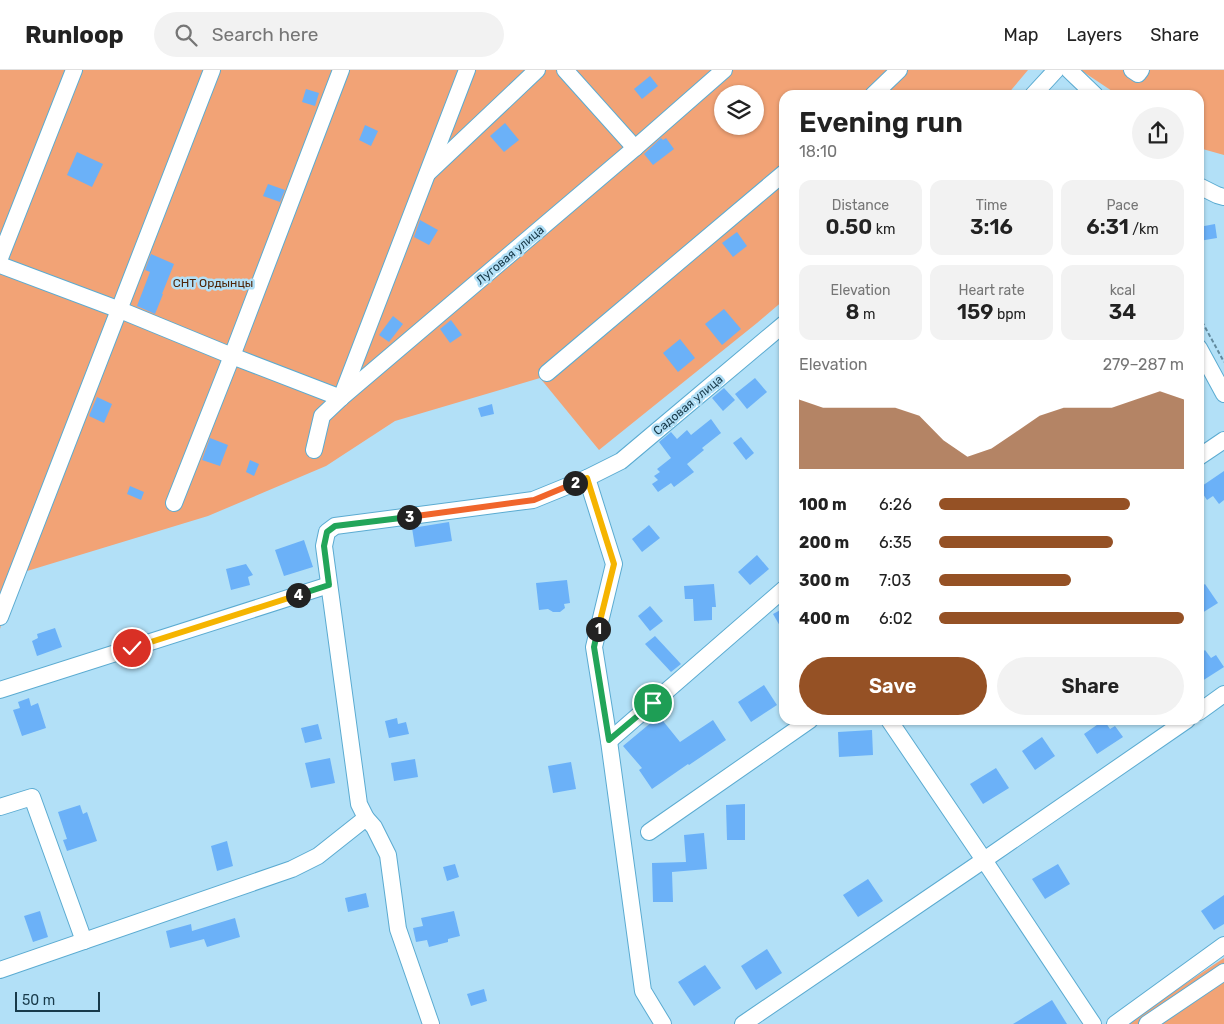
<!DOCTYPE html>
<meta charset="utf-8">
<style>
body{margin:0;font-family:Rubik,sans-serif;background:#f2f2f2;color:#222;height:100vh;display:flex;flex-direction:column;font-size:19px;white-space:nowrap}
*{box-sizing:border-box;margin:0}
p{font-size:16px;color:#767676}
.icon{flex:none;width:28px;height:28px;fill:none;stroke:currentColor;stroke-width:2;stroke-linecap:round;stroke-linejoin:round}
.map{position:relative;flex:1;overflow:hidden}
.panel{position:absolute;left:779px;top:20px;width:425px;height:635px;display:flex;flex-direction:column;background:#fff;border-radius:15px;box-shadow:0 1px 4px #0004}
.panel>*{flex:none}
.controls{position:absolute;left:714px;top:15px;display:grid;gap:10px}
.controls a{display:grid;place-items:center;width:50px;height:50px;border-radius:50%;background:#fff;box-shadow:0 1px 4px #0004;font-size:25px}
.scale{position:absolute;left:15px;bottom:12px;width:85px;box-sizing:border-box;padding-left:5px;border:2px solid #183a4a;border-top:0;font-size:14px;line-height:18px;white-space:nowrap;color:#183a4a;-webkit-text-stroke:4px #b2e0f7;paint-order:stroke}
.pin{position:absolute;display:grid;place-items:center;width:42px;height:42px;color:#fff;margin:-21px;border:2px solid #fff;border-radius:50%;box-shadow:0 1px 5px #0007}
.km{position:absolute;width:25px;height:25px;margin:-12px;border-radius:50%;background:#222;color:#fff;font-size:14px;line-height:25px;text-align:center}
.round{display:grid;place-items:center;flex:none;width:52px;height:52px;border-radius:26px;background:#f2f2f2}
.summary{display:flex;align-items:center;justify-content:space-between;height:85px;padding:0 20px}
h1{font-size:28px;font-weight:600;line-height:38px}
.stats{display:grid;grid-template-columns:repeat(3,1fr);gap:8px;height:85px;padding:5px 20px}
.stats div{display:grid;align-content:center;border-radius:12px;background:#f2f2f2;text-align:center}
.stats b{font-size:21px;font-weight:600}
.stats small{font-size:14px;font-weight:400}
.stats p{font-size:14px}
.chart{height:140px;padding:10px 20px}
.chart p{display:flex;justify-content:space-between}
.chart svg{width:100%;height:90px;margin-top:5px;fill:#955125;opacity:.7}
.cta{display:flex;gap:10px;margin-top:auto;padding:10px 20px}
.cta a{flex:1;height:58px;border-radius:30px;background:#955125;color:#fff;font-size:20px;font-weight:600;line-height:58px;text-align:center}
.cta a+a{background:#f2f2f2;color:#222}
ul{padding:0 20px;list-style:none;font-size:16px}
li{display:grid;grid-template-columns:80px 60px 1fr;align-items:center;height:38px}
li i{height:12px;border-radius:6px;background:#955125}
header{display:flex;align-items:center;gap:30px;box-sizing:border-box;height:70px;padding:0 25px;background:#fff;border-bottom:1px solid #e0e0e0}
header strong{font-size:24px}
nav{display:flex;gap:28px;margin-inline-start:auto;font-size:18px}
.search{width:350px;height:45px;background:#f2f2f2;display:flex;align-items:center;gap:12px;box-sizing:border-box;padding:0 18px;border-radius:28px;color:#767676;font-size:19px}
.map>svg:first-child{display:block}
.green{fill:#f2a376;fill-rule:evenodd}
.building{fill:#6bb1f8}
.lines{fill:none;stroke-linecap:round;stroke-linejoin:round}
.minor-casing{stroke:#5babd1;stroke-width:18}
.path{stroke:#628a9e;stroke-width:2;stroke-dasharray:4 2.5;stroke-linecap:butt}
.minor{stroke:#fff;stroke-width:16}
.split-1-casing{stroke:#fff;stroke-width:10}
.split-2-casing{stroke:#fff;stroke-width:10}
.split-3-casing{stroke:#fff;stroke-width:10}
.split-4-casing{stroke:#fff;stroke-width:10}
.split-5-casing{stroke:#fff;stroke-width:10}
.split-1{stroke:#22a559;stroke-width:6}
.split-2{stroke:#f5b400;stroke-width:6}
.split-3{stroke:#f0652b;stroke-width:6}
.split-4{stroke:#22a559;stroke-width:6}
.split-5{stroke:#f5b400;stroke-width:6}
.labels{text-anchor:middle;stroke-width:5;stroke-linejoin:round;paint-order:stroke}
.street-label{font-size:12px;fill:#183a4a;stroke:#b2e0f7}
.park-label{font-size:12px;fill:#4f2508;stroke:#b2e0f7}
</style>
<header>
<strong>Runloop</strong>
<div class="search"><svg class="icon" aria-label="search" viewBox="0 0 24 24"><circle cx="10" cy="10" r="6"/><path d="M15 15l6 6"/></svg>Search here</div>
<nav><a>Map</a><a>Layers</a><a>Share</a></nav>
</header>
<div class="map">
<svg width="1224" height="954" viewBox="0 0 1224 954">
<rect width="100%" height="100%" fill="#b2e0f7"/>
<g class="green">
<path d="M0,0H1028L1007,25H784V230L757,253L599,380L540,308L395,351L326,396L208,446L14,505L0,559ZM722,24H755V56H722Z"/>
<polygon points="1082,0 1224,0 1224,85 1199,78 1199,25 1118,25 1082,1"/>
<polygon points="1224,888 1224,954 1125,954"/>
</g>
<g class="building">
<polygon points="650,6 658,16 642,29 634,19"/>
<polygon points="306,19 319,23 315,36 302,32"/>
<polygon points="505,53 519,70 504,82 490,66"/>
<polygon points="365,55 378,61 371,76 359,70"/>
<polygon points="661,68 663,70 666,68 674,79 653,95 644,84"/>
<polygon points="77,82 103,94 92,117 67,105"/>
<polygon points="268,114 285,120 280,132 263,126"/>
<polygon points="420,150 438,160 429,175 414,167"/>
<polygon points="1215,154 1217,168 1199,171 1199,157"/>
<polygon points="737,162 747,176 733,187 722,173"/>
<polygon points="151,184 174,194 162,224 163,224 155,244 137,236 150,202 145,200"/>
<polygon points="724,239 741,259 722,275 705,254"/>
<polygon points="393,246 403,254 389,272 379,265"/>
<polygon points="451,250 462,265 450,273 440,259"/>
<polygon points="680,269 695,288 678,302 663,283"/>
<polygon points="755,308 767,322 747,339 735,324"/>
<polygon points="724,318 735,330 723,341 712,328"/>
<polygon points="97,327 112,334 104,353 89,346"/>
<polygon points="492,334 494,344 481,347 478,338"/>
<polygon points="711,349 721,363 702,378 704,380 687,394 694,402 674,417 671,413 658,422 652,414 658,410 654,406 660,402 657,399 671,388 659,372 671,362 677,369 687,360 691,365"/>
<polygon points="741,367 754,383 746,390 733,373"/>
<polygon points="210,368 228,375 220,396 202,390"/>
<polygon points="250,390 259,394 254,406 246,402"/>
<polygon points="1224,401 1224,430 1219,434 1213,426 1207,430 1199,418"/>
<polygon points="130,416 144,422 141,430 127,424"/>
<polygon points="449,452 452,471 415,477 412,458"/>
<polygon points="649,455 660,468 642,482 632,469"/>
<polygon points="304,470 313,497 284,506 275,480"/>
<polygon points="757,485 769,499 750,515 738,502"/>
<polygon points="246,494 253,505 248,507 250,515 231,520 226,499"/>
<polygon points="567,510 570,533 564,534 565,538 560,542 553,542 548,539 539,540 536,513"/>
<polygon points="714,514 716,537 712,537 712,550 694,551 693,529 685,529 684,516"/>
<polygon points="1205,514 1218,533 1202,543 1199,538 1199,518"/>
<polygon points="650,536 663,551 650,561 638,546"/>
<polygon points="784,538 784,563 773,544"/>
<polygon points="55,558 62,577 37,586 32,571 38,568 37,564"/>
<polygon points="655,566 681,594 671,602 645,574"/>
<polygon points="1205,580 1211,588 1216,585 1224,597 1199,613 1199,585"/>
<polygon points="764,615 777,635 751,652 738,632"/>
<polygon points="29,628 31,636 38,633 46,658 22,666 13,640 20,638 18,632"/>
<polygon points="659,646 680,672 713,650 726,670 689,695 688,694 652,719 639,700 642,698 623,676"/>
<polygon points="397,648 398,654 406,652 409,664 389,668 385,651"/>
<polygon points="1104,650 1110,659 1115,656 1123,667 1097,684 1084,664"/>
<polygon points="318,654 322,669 305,673 301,658"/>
<polygon points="872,660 873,685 839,687 838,662"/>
<polygon points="1042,667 1055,686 1035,700 1022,681"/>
<polygon points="330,688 335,713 311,718 305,693"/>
<polygon points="415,689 418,707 394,711 391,693"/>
<polygon points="571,692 576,719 553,723 548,696"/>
<polygon points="996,698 1009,718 983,734 970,714"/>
<polygon points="745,734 745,770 727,770 726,735"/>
<polygon points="80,735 83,744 87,742 97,771 67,781 63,770 67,769 58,742"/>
<polygon points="704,763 707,799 672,802 673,832 653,832 652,793 686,792 684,765"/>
<polygon points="227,771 233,796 217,801 211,776"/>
<polygon points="455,794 459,807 447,811 443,797"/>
<polygon points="1058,794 1070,814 1045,829 1032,809"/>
<polygon points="868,809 883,831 858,847 843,825"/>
<polygon points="366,823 369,837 348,842 345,828"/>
<polygon points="1224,825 1224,854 1214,860 1201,841"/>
<polygon points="40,841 48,867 33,872 24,846"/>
<polygon points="454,841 460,866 448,869 448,872 429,877 427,870 416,872 413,858 423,856 421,848"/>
<polygon points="235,848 240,867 207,877 204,869 170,878 166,861 191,854 192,861"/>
<polygon points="767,879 782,903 756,920 741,896"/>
<polygon points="705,895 721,918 694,936 678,912"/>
<polygon points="484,919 487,931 471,936 467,924"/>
<polygon points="1052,930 1067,954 1013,954"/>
</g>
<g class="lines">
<g class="minor-casing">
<g id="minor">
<polyline points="565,0 635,78"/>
<polyline points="1069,0 1095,25"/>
<polyline points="1132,0 1138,4 1141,0"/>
<polyline points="873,25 899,0"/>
<polyline points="1033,25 1056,0"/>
<polyline points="428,103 537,0"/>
<polyline points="1199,116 1217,125 1224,127"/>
<polyline points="0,188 74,0"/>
<polyline points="0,195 120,240 232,286 341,328 467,0"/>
<polyline points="1199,278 1224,324"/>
<polyline points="547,303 784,103"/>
<polyline points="314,380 322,346 341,328 635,78 724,0"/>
<polyline points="1199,387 1224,370"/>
<polyline points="587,408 614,494 594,577 609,671 643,921 663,954"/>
<polyline points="174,433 232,286 341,0"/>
<polyline points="0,547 212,0"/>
<polyline points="0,620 329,515"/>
<polyline points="1199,642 1224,624"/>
<polyline points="889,650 984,790 1093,954"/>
<polyline points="609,671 784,519"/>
<polyline points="0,737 32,727 84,871"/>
<polyline points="649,762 810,650"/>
<polyline points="0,900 292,799 318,786 366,748"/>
<polyline points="431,954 398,859 388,785 374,757 366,748 359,734 324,476 327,462 335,456 533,430 587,408 621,391 784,254"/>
<polyline points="743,954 984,790 1187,650"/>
<polyline points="1115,954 1224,875"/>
<polyline points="1147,954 1224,902"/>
</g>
</g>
<polyline class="path" points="1199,246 1224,292"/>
<use href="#minor" class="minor"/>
</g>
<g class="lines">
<g class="split-1-casing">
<polyline id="split-1" points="598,559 594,577 609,670 653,633"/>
</g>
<g class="split-2-casing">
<polyline id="split-2" points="575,413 587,408 614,494 598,559"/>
</g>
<g class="split-3-casing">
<polyline id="split-3" points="409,447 534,430 575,413"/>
</g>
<g class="split-4-casing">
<polyline id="split-4" points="298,525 329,515 324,476 327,462 335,456 409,447"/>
</g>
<g class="split-5-casing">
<polyline id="split-5" points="132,578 298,525"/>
</g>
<use href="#split-1" class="split-1"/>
<use href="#split-2" class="split-2"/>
<use href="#split-3" class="split-3"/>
<use href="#split-4" class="split-4"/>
<use href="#split-5" class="split-5"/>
</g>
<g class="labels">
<g class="street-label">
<text transform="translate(510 185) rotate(-40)" y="4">Луговая улица</text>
<text transform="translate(688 335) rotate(-40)" y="4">Садовая улица</text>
</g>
<g class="park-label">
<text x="213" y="217">СНТ Ордынцы</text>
</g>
</g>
</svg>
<div class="controls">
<a><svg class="icon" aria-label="layers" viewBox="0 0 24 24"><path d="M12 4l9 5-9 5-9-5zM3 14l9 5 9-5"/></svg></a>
</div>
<div class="scale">50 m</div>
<div class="pin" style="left:653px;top:633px;background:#1e9e55"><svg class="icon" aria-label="arrive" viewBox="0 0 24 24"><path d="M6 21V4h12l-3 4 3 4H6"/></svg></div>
<div class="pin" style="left:132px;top:578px;background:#d93025"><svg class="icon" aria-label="check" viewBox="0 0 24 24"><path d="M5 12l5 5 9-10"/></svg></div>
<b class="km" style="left:598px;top:559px">1</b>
<b class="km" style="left:575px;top:413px">2</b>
<b class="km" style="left:409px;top:447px">3</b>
<b class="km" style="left:298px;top:525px">4</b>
<section class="panel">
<div class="summary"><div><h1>Evening run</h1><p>18:10</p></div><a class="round"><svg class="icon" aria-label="share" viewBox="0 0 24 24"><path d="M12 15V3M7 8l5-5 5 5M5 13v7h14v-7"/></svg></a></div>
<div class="stats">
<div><p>Distance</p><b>0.50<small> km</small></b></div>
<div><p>Time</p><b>3:16</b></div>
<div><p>Pace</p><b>6:31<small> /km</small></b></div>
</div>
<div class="stats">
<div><p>Elevation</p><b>8<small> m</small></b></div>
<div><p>Heart rate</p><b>159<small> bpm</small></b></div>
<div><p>kcal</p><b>34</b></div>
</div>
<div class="chart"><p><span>Elevation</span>279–287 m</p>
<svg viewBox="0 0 160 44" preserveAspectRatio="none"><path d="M0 44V10L10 14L20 14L30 14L40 14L50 18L60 30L70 38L80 34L90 26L100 18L110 14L120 14L130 14L140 10L150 6L160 10V44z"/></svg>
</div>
<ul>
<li><b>100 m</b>6:26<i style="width:78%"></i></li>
<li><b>200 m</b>6:35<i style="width:71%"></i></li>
<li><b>300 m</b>7:03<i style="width:54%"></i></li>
<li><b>400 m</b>6:02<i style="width:100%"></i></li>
</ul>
<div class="cta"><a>Save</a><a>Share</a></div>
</section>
</div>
